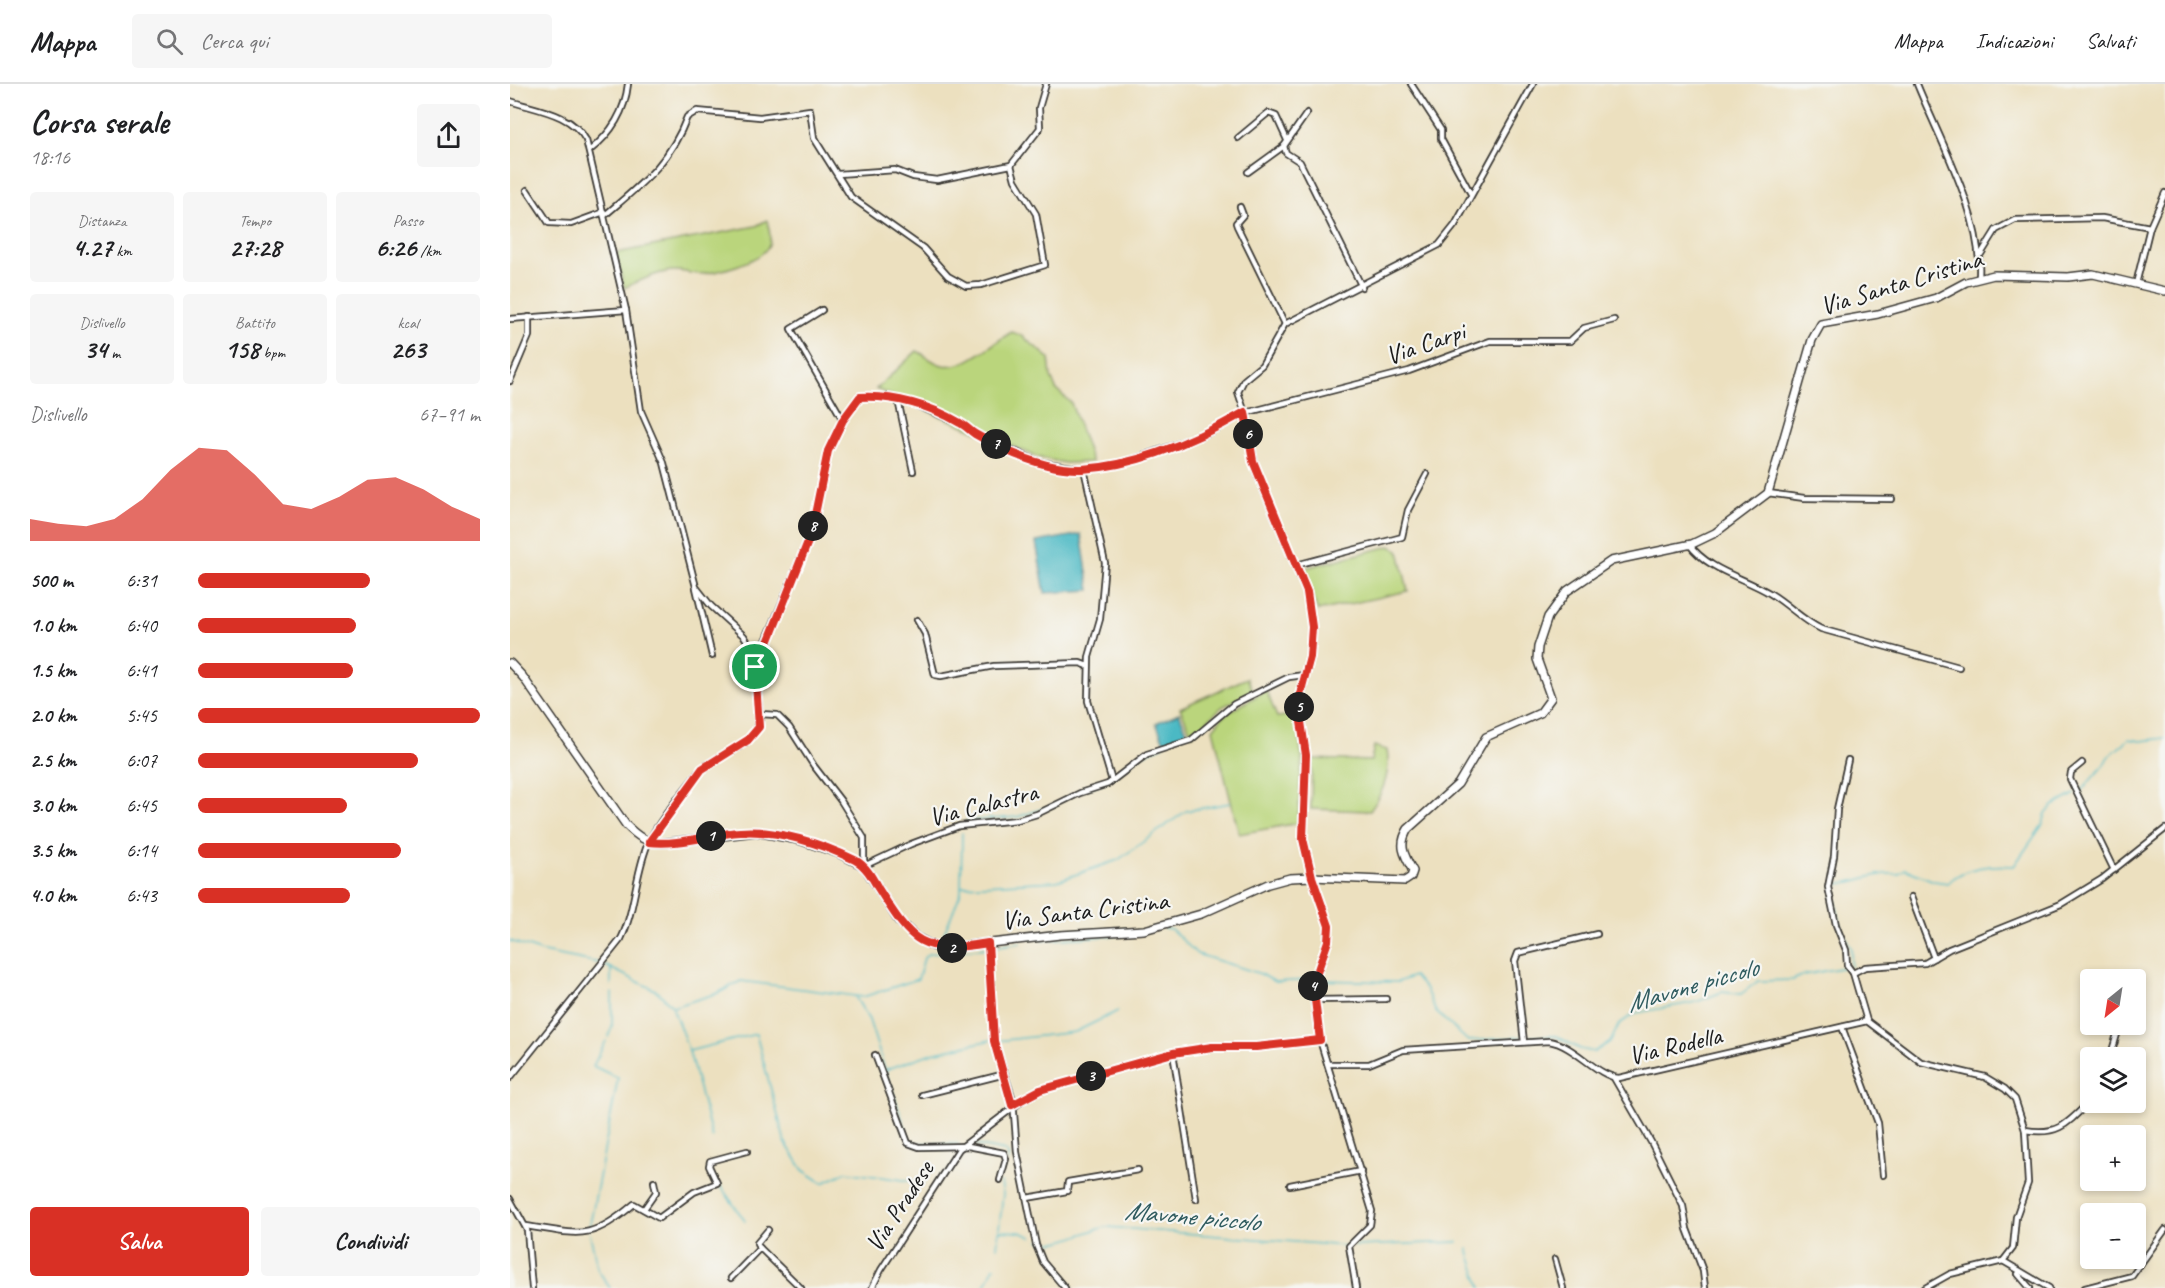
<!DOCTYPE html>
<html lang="it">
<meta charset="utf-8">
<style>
body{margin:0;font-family:Caveat,sans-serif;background:#f6f6f6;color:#202124;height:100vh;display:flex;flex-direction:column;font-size:22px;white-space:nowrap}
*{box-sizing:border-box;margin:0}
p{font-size:20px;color:#757577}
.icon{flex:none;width:33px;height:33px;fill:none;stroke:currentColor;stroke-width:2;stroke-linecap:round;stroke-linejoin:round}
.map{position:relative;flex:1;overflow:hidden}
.panel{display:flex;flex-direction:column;background:#fff;width:510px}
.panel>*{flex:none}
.needle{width:39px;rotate:210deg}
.buttons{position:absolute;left:1570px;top:885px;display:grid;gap:12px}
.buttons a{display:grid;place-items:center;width:66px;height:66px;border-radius:6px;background:#fff;box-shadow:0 3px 9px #0003;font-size:30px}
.pin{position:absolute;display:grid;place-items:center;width:51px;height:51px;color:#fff;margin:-26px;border:3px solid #fff;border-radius:50%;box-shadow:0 2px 6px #0007}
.km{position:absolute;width:30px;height:30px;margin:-15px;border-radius:50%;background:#222;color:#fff;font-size:16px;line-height:30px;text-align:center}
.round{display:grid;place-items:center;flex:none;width:63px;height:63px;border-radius:6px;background:#f6f6f6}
.overview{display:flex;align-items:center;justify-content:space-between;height:102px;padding:0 30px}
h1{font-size:33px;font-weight:700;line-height:45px}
.stats{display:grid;grid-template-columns:repeat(3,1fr);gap:9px;height:102px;padding:6px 30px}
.stats div{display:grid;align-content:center;border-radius:6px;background:#f6f6f6;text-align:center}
.stats b{font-size:26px;font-weight:700}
.stats small{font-size:16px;font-weight:400}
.stats p{font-size:16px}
.chart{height:168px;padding:12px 30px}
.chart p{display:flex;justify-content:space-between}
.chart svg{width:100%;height:108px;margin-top:6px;fill:#d93025;opacity:.7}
.cta{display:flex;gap:12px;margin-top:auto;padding:12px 30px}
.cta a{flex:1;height:69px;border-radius:6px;background:#d93025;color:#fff;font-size:24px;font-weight:700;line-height:69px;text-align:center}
.cta a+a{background:#f6f6f6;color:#202124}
ul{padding:0 30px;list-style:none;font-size:20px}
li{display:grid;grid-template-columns:96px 72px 1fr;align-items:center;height:45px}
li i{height:15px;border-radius:8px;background:#d93025}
header{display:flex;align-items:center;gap:36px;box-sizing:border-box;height:84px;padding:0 30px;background:#fff;border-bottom:2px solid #e0e0e0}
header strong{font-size:28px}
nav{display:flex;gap:33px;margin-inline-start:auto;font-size:21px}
.search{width:420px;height:54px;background:#f6f6f6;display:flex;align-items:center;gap:15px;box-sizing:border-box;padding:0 21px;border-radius:6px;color:#757577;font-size:22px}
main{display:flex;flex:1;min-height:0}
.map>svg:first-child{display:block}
.green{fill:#bad57b;stroke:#6b784c;stroke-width:1.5}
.water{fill:#4bb9c4;stroke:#346a70;stroke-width:1.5}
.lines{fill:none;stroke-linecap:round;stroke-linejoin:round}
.stream{stroke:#4bb9c4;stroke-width:1.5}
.street-casing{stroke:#3b3934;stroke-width:8}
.secondary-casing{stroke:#3b3934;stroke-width:10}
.street{stroke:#fff;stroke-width:4.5}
.secondary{stroke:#fff;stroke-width:7}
.route-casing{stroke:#fff;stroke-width:12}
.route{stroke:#d93025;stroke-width:8}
.labels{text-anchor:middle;stroke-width:4.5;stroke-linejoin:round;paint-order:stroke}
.street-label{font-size:26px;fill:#1c1c1c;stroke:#f6f6f2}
.water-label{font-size:27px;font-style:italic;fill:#2f5b5f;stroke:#f6f6f2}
</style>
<header>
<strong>Mappa</strong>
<div class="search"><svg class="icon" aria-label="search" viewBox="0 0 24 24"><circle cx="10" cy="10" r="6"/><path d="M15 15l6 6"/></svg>Cerca qui</div>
<nav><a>Mappa</a><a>Indicazioni</a><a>Salvati</a></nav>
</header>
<main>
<section class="panel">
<div class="overview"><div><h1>Corsa serale</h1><p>18:16</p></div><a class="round"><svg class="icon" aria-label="share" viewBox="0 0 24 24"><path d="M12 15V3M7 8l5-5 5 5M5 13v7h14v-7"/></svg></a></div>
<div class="stats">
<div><p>Distanza</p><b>4.27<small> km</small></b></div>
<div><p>Tempo</p><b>27:28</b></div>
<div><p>Passo</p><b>6:26<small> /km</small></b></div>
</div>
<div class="stats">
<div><p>Dislivello</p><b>34<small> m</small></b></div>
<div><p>Battito</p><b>158<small> bpm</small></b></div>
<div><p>kcal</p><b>263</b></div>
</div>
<div class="chart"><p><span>Dislivello</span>67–91 m</p>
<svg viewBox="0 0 160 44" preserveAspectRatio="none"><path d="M0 44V35L10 37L20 38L30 35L40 27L50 15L60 6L70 7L80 17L90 29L100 31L110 26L120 19L130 18L140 23L150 30L160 35V44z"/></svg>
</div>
<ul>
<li><b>500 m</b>6:31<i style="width:61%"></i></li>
<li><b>1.0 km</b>6:40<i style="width:56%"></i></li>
<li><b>1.5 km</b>6:41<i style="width:55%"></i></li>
<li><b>2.0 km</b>5:45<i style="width:100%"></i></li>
<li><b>2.5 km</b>6:07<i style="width:78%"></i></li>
<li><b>3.0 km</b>6:45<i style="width:53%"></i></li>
<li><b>3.5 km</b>6:14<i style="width:72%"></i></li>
<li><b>4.0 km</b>6:43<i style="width:54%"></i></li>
</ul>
<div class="cta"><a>Salva</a><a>Condividi</a></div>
</section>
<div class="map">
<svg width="1655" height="1204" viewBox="0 0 1655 1204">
<rect width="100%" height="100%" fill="#f6f6f2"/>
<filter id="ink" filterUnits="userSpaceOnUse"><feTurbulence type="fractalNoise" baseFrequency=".0167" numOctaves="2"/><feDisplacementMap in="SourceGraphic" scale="12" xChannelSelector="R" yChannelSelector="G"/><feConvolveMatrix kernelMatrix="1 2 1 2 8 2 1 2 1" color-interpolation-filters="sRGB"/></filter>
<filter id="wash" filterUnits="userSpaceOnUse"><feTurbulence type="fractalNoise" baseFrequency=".008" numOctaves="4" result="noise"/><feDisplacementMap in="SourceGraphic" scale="24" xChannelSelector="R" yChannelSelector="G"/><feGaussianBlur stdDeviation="1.35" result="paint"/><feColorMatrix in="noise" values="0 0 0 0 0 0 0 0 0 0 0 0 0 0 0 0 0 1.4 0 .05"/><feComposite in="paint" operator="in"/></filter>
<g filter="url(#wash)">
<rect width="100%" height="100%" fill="#ece0bf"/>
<g class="green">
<path d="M257,136C259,145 262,156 258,163C249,178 206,189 190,190C180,190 171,186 162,187C145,189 129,197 114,204L106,169L246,142Z"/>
<path d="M502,248L512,252L539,274L541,293L546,305L561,319L582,378L555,379L530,374L366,305L407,267C415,271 425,280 433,281C456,286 483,258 502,248Z"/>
<polygon points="880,462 888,466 890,471 898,507 808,527 791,485"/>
<polygon points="737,594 743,607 712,623 682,651 670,624"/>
<polygon points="756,606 767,633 787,631 792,673 788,739 729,750 703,645 713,632"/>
<path d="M864,662L877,666C881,689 873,709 860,727L801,725L802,675L861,677Z"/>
</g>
<g class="water">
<polygon points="571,450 580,506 535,509 526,458"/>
<polygon points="669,629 678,650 654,658 646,639"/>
</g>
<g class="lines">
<g class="stream">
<polyline points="603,693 629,672 653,662"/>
<polyline points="577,704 596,697"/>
<polyline points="1570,708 1593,682 1598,673 1619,655 1631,657 1655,654"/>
<polyline points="456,737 507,733 535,724"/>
<path d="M1327,800C1349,798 1367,788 1388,790L1395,785L1424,797L1438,799C1453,783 1483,780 1504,782L1533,740L1536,729L1543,722L1565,710"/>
<polyline points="452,802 547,797 608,776 676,727 720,719"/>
<polyline points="1324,810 1331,845 1341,864 1341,882"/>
<polyline points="654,844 661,845 687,870 751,890 765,898 799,896"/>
<polyline points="533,856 615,851"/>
<polyline points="0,857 33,868 89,879"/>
<polyline points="430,859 451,808 452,749"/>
<polyline points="481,863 510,859"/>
<polyline points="94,881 147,907 163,923 208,909 231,897 353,913 408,895 414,874 418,870 476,864"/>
<polyline points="101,884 101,901"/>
<polyline points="807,896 888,898 904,892 916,906 926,928 958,957 1011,953"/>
<polyline points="346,914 359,936 375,986 422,969 481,956"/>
<polyline points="163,925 179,967 246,950 275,1058 293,1086 313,1099 336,1088 415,1099"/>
<polyline points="98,953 102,943 102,909"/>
<polyline points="1017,953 1046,952 1070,965 1084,968 1101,957 1109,940 1126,929 1186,918 1212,908 1231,910 1248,897 1283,896 1294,891 1335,883"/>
<polyline points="487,957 565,948 608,927"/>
<polyline points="179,967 202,1053"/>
<polyline points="375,986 396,1046"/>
<polyline points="404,1059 448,1060"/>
<polyline points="461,1060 495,1067 498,1070 498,1077"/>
<polyline points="209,1100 235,1137"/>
<polyline points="79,1146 108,994 83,982 96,957"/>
<polyline points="489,1147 510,1148 522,1153"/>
<polyline points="80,1150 88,1186 100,1204"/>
<path d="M529,1156C549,1165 575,1146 597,1143L836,1162"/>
<polyline points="845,1162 948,1158"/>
<polyline points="487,1163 493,1110 491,1099"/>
<polyline points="958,1165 971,1204"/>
<polyline points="474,1204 484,1183"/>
</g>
</g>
</g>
<g filter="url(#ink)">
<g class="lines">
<g class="street-casing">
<g id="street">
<polyline points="901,0 931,46 931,55 961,110"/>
<path d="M1407,0C1430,57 1473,132 1469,193"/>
<path d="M0,17C27,26 61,29 76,56L116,226L131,327L154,379L186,503L201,522L234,552L243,566L250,635C246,665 205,669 187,690C173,707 148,739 139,757C125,788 126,824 111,855L0,994"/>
<polyline points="797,29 774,62 776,69 790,78 852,203"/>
<polyline points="728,54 758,29 766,32 777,56"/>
<path d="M79,67C101,50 115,28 118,0"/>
<polyline points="738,88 774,62"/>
<polyline points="328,90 385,86 403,93 427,96 501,81 530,44 529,24 536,0"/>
<polyline points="17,106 39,139 61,140 94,128"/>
<polyline points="730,123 733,131 726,139 727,142 775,240"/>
<path d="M94,132C131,100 160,79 177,33L187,27L250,33L300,26L304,54L341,113L413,164L438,192L456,202L471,201L535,181L526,130L505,96L501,81"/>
<polyline points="1471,170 1486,146 1505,136 1592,134 1640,143"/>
<polyline points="1626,200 1640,143 1655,109"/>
<polyline points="312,226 281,245 333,336"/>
<polyline points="0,235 116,226"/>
<polyline points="0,297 19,252 19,233"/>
<polyline points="388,316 403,387"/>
<polyline points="574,385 595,479 590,535 579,573 578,617 602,697"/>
<polyline points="1258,409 1294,414 1382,415"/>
<path d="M1179,460C1199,487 1233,493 1261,510C1279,521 1292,536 1311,545L1449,583"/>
<polyline points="786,481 892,453 898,426 917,390"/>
<polyline points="186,504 202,572"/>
<polyline points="407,536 415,550 425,591 431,592 484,582 570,579 578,582"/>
<polyline points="245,583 301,450 318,367 333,336 350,313 377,313 401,319 450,339 467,351 529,378 574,385 611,380 698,349 735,329 899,287 980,257 1060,257 1074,244 1104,236"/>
<polyline points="250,630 267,631 279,643 304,682 331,717 354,754 354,782"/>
<polyline points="1338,676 1327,725 1324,772 1318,803 1326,841 1336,866 1337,881 1343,889 1357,937"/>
<polyline points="1572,679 1561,688 1560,695 1604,786"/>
<polyline points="354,782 401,760 449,742 507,736 527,730 570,709 598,700 637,670 681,656 724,620 779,593 794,591"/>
<polyline points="1401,813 1424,874"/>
<polyline points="478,859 484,957 503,1016 507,1068 526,1161 533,1178 555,1204"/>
<polyline points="1343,889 1355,883 1415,879 1439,865 1551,820 1592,795 1655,745"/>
<polyline points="1623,896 1624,892"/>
<polyline points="804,916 876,915"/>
<polyline points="1332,943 1368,1039 1373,1091"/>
<polyline points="1014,958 1005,877 1008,869 1087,850"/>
<polyline points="663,969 686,1115"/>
<polyline points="365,971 398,1059 409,1063 458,1062 494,1069 496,1075 490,1096"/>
<polyline points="1600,974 1610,940"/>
<path d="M819,980H859L893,966L1039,957C1065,961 1086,992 1109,994L1357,937L1411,978L1475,993L1495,1005L1505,1015L1515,1046L1518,1099L1506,1133L1503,1164L1493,1177"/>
<polyline points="1104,994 1141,1058 1173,1122 1177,1145 1193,1187 1195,1204"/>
<polyline points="412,1011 495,990"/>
<path d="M1515,1046C1549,1052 1558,1039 1581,1016"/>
<polyline points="780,1101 851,1087"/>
<polyline points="517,1114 557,1107 558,1098 628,1086"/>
<polyline points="0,1115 17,1146 22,1204"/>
<polyline points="134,1125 146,1108 144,1098"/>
<path d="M16,1142C69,1150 80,1158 124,1120L149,1134L184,1108L207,1099L199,1082L200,1077L237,1067"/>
<polyline points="258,1146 247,1159 248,1162 291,1204"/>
<polyline points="1045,1175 1053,1204"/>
<polyline points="1508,1190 1520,1204"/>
<polyline points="221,1194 250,1164"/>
<polyline points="362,1204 371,1186 449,1065 517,1013 530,1006 663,969 702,963 746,963 810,956"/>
<polyline points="846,1204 839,1162 860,1141 862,1127 810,956 804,916 803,900 818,857 819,842 802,793 793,755 796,671 788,618 800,573 802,544 797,509 746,387 735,329 728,308 734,296 752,281 775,240 929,161 945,141 1023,0"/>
<polyline points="1415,1204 1440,1190 1493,1177 1539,1204"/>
<polyline points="1575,1204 1622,1192 1655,1146"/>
</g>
</g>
<g class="secondary-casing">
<path id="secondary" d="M0,579L13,593L116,741C127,752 136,759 152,759L246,748L289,756L328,769L354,782L388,836L406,853L429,865L550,851L634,846L691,830L758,800L780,794L802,793L895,797L901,793L903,787C894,771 888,761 898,745L948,700L976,653L1030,629L1041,614L1027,575L1028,563L1038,533L1057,507L1101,477L1182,460L1205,449L1258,409L1302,256L1311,240L1368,230L1426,214L1456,198L1484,191L1558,193L1583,190L1655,207"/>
</g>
<use href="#street" class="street"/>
<use href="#secondary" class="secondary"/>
</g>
</g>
<g class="lines" filter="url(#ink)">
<g class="route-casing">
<path id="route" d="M350,313C383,311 422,322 450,339C456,342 460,347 465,350C496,368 536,386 572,385C629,382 686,356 735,328L743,377L797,508L802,543L800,573L788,618L796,671L793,755L802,793L819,842L818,857L803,900L810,956L746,963H702L663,969L530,1006L502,1021L484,957L478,859C411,870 403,860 368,804C362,793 356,782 345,776C312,760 267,745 230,748C200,750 169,762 139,758L192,685L238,656L249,643L245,583L259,556L301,450L318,367L333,336Z"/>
</g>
<use href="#route" class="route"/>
</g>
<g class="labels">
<g class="street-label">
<text transform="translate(1391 198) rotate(-17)" y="9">Via Santa Cristina</text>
<text transform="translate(915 259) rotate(-19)" y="9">Via Carpi</text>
<text transform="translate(473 720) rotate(-14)" y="9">Via Calastra</text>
<text transform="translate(575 826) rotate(-7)" y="9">Via Santa Cristina</text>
<text transform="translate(1165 961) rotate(-13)" y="9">Via Rodella</text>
<text transform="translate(389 1122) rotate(-57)" y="9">Via Pradese</text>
</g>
<g class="water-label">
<text transform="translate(1182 901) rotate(-16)" y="9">Mavone piccolo</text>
<text transform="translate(682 1132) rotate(5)" y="9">Mavone piccolo</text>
</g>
</g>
</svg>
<div class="buttons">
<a><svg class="needle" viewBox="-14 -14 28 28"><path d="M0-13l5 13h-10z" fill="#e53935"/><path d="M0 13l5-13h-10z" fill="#757577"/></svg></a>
<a><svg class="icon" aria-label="layers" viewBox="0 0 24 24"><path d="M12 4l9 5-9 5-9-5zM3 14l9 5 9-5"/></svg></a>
<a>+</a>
<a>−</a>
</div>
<div class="pin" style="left:245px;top:583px;background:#1e9e55"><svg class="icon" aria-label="arrive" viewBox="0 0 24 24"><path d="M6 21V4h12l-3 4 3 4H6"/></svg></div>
<b class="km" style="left:201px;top:752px">1</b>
<b class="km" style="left:442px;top:864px">2</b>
<b class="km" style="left:581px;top:992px">3</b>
<b class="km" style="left:803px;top:902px">4</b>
<b class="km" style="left:789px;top:623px">5</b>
<b class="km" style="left:738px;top:350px">6</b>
<b class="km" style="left:486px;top:360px">7</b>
<b class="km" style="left:303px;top:442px">8</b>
</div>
</main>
